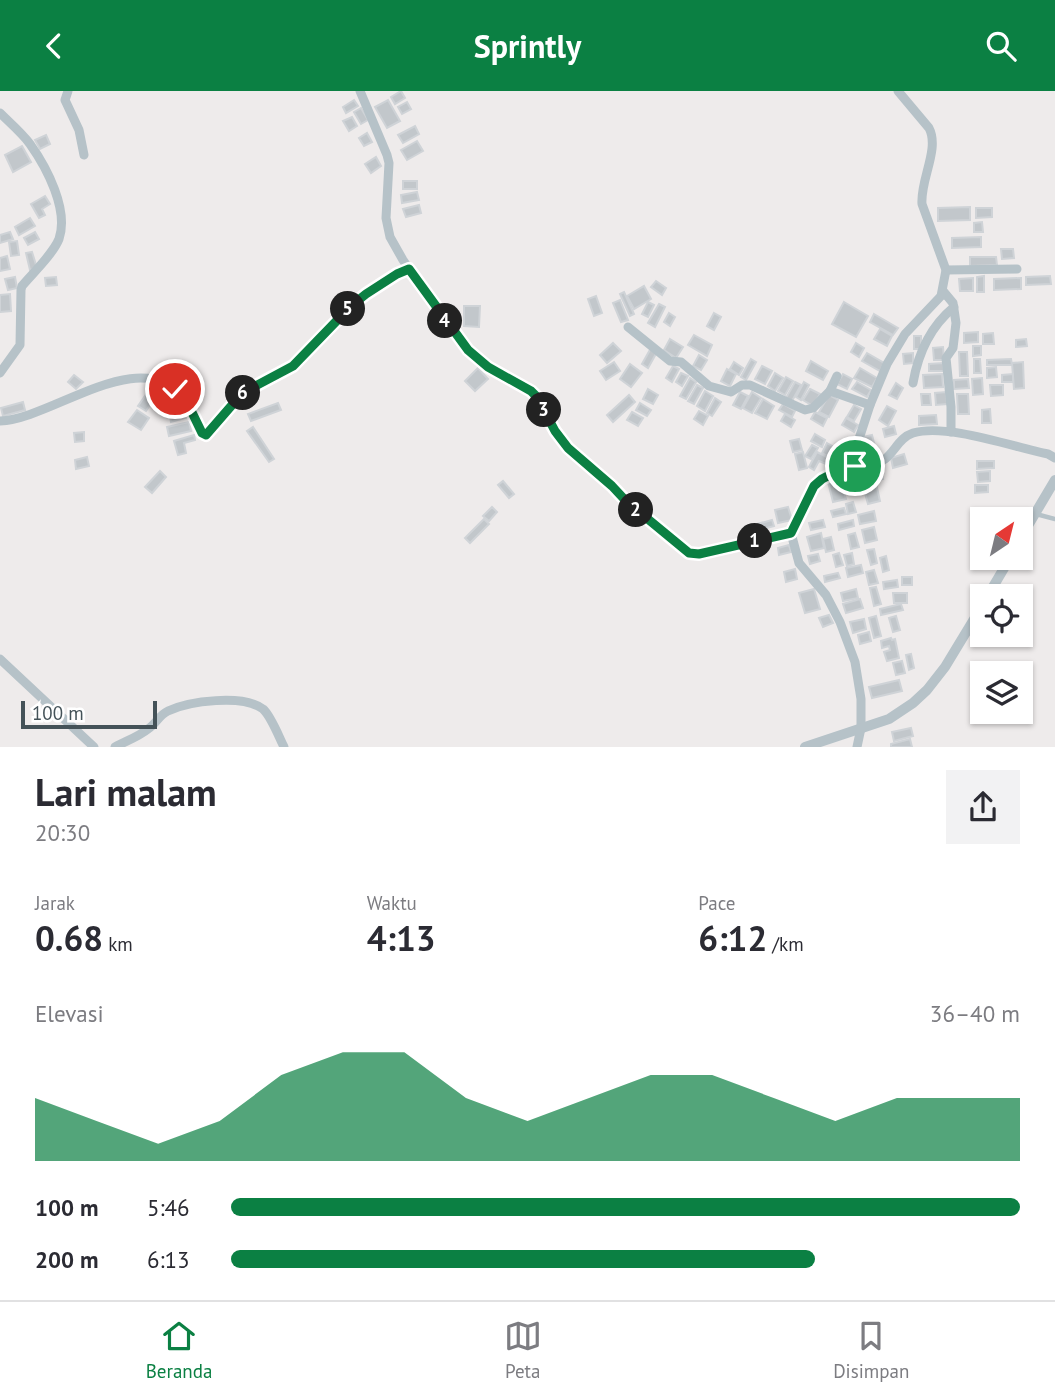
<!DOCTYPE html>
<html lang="id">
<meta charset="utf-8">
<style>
body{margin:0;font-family:"PT Sans",sans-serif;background:#f2f2f3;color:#2b2b33;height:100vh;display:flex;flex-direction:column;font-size:26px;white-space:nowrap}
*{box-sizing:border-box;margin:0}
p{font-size:23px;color:#7c7c81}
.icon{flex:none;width:38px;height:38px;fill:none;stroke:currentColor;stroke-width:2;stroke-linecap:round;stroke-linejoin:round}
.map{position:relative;height:656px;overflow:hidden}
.side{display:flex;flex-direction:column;background:#fff;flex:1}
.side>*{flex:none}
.needle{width:46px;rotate:35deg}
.fabs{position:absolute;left:970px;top:416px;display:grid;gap:14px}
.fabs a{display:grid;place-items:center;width:63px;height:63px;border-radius:0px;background:#fff;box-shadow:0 2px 5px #0004;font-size:35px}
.scale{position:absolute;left:21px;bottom:18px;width:136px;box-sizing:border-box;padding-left:7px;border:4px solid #445258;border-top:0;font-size:19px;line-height:24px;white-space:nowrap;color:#445258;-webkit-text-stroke:5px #fff;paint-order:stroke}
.pin{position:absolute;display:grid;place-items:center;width:60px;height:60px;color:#fff;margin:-30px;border:4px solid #fff;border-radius:50%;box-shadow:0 2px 7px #0007}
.km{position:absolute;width:35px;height:35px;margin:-18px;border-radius:50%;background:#222;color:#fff;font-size:19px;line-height:35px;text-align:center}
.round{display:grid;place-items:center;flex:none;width:74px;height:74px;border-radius:0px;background:#f2f2f3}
.summary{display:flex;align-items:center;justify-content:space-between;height:119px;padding:0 35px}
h1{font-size:38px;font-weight:800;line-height:52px}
.metrics{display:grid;grid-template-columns:repeat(3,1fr);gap:10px;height:119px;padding:7px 35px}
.metrics div{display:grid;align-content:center}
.metrics b{font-size:35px;font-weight:800}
.metrics small{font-size:19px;font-weight:400}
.metrics p{font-size:19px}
.chart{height:196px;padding:14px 35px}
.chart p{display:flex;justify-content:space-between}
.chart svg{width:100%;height:126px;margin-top:7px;fill:#0b8043;opacity:.7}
ul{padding:0 35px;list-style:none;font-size:23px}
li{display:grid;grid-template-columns:112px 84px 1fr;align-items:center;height:52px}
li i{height:18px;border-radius:9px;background:#0b8043}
header{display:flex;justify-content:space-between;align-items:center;height:91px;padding:0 35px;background:#0b8043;color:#fff;font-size:32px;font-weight:800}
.dock{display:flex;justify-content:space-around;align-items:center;height:98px;border-top:2px solid #e1e1e2;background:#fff;font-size:19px;color:#7c7c81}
.dock a{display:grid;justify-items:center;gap:4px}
.dock .selected{color:#0b8043}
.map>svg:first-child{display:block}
.building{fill:#c2c7cb;stroke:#cfd3d7;stroke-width:2}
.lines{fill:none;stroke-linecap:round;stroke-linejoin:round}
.service{stroke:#b6c2c8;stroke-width:4.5}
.minor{stroke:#b6c2c8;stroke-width:9}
.tertiary{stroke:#b6c2c8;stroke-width:10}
.route-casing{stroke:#fff;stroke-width:14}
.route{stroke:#0b8043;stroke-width:9}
</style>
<header><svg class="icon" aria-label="back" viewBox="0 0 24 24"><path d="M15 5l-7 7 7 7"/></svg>Sprintly<svg class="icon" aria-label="search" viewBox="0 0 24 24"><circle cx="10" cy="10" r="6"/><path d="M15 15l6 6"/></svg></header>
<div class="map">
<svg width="1055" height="656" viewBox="0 0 1055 656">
<rect width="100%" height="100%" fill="#eeebeb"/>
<g class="building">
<polygon points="401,0 405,7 395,13 391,6"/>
<polygon points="354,9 358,15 346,22 343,16"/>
<polygon points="388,9 400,30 387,37 375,16"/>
<polygon points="407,11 411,18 402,23 398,16"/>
<polygon points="361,17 368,29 361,33 354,21"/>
<polygon points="352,26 357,35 349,40 343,30"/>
<polygon points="415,35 419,43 403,52 398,44"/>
<polygon points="367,42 372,51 364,55 359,47"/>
<polygon points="46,44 50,53 40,58 35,49"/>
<polygon points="417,50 423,60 407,69 401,59"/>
<polygon points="22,55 31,71 13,81 5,64"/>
<polygon points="376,66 381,75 371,82 365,73"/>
<rect x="403" y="90" width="14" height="8"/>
<polygon points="417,101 419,109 402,112 401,104"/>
<polygon points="45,105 50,113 42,118 45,124 39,127 31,113"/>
<polygon points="419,114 421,122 406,126 403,118"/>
<polygon points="970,116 970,129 938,130 938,117"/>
<polygon points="976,117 992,117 992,126 976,127"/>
<polygon points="30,127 35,135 19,144 15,136"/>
<polygon points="982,131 983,141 974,141 974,132"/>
<polygon points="10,141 13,148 0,152 0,144"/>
<polygon points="35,141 39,148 28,154 24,147"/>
<polygon points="981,146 981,156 952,157 952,147"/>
<polygon points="17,150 19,164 11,165 9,151"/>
<polygon points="1001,158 1013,158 1014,167 1002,168"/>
<polygon points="32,161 37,177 30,179 26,162"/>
<polygon points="7,165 10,178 0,180 0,167"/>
<polygon points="970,166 996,166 997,174 970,175"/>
<polygon points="984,185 984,201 977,201 977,186"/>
<polygon points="1050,185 1051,193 1026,194 1026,186"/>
<polygon points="15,186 17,197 8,199 5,188"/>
<polygon points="56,186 57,194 46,195 45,187"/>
<polygon points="973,187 973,200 960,200 959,188"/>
<polygon points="1021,187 1021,198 994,199 994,188"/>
<polygon points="656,190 666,197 662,204 651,196"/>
<polygon points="644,195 651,208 634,218 627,205"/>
<polygon points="624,201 634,223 630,225 620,203"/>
<polygon points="10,203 11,220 0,221 0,204"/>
<polygon points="596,205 602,222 594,225 588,208"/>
<polygon points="620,209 628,229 621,231 613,212"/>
<polygon points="648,211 654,214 648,226 642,223"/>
<polygon points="844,211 868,225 856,246 832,233"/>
<polygon points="659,213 665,216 655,236 648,232"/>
<polygon points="464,215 480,215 479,236 464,235"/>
<polygon points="669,222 675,226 670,235 664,231"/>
<polygon points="714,222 721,226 714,239 707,235"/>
<polygon points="874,223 898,237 893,244 870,231"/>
<polygon points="880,238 892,245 887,255 874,248"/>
<polygon points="978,241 978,251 964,252 964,242"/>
<polygon points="993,242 994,253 983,253 983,243"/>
<polygon points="694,244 712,254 707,265 688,254"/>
<rect x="914" y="245" width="7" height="13"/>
<polygon points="670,248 683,256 676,267 664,259"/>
<polygon points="1026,248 1027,255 1016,256 1016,249"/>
<polygon points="613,252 621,260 607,272 600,264"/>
<polygon points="856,252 864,257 859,266 851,261"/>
<polygon points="973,255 981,255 981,264 973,265"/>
<polygon points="943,256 944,269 934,269 933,257"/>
<polygon points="651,257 657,261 648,277 642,273"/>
<polygon points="959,261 967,261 968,285 960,285"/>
<polygon points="867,262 884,272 880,280 862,270"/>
<polygon points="913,262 913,272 904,273 903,263"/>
<polygon points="699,264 707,269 701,279 693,275"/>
<polygon points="751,268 756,271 746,289 741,286"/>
<polygon points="974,268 980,268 981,282 974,282"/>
<polygon points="1011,268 1012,274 987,274 987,269"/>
<polygon points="811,270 828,280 823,289 806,280"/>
<polygon points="614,271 620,280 606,289 600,280"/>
<polygon points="734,271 743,277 739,284 730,278"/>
<polygon points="1023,271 1024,297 1014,298 1012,272"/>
<polygon points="943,272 944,280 929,280 929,273"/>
<polygon points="630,273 642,282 631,296 620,288"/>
<polygon points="673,275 679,278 672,291 666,287"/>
<polygon points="762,275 772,280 765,293 755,288"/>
<polygon points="996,276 997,286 987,287 987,277"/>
<polygon points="478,277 488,288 475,300 465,290"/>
<polygon points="860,277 877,287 872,296 854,287"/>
<polygon points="727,278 736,283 730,295 721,290"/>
<polygon points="681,282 688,285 682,295 676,291"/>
<polygon points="775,282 783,287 775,300 768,295"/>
<polygon points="843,283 852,288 847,298 837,293"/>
<polygon points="942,283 943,296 924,297 923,284"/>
<polygon points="1013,283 1013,291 1002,291 1002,284"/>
<polygon points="74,284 83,291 76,298 68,291"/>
<polygon points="786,286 793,290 785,304 778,300"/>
<polygon points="690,287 696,291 686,308 680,305"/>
<polygon points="982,287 983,303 973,304 972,288"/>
<polygon points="968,288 969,297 954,298 954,289"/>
<polygon points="795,291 801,294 792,310 786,307"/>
<polygon points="804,291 809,294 801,309 796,306"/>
<polygon points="857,291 871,299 867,306 852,298"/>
<polygon points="896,292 903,297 897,308 889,304"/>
<polygon points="697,294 703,297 694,313 688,310"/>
<polygon points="990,294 1003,294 1003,304 991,305"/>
<polygon points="151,296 159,301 146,320 138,315"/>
<polygon points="648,298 658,304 653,313 643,308"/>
<polygon points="810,298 820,303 813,315 803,309"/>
<polygon points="705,300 713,305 705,320 697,315"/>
<polygon points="740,301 748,305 741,318 733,314"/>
<polygon points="752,301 761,307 752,322 743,317"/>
<polygon points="946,301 947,313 936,314 935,302"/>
<polygon points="921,303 930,303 931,314 922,314"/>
<polygon points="957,303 968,303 969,323 958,323"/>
<polygon points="629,304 635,311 613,331 607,324"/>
<polygon points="829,304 838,309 829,326 819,321"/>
<polygon points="715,307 721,311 712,325 707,322"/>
<polygon points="763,308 774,315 767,328 755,322"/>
<polygon points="23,311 25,319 3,325 1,317"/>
<polygon points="278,312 281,319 251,330 248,323"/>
<polygon points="640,312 651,319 647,325 636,319"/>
<polygon points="783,313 795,320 792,326 779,319"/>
<polygon points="854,314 861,318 854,330 847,326"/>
<polygon points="887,315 896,320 888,335 879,329"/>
<polygon points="990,318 991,332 982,332 982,319"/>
<polygon points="137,319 149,327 141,339 128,331"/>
<polygon points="186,320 188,326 171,331 170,324"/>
<polygon points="699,320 708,325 703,334 694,328"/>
<polygon points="632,321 643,327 638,335 627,329"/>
<polygon points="815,321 827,327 823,335 811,328"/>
<polygon points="785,323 795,329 791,336 781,330"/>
<polygon points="936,324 937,333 919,334 919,325"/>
<polygon points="846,327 858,334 854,341 842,334"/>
<polygon points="189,331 191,340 169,345 167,336"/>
<polygon points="894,335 896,343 885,346 883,338"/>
<polygon points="253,336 274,368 269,371 247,340"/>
<polygon points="84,341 84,350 75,351 74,342"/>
<polygon points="815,343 825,349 822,356 811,350"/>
<polygon points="194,344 195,349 184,352 186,362 178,364 174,350"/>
<polygon points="872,344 876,360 867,362 863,346"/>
<polygon points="799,348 802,359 793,361 790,350"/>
<polygon points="827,352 841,360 836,370 822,362"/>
<polygon points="812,354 818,357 811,368 805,365"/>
<polygon points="803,361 807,377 799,379 795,363"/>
<polygon points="817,361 829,367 826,373 819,370 814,379 809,376"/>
<polygon points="904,363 907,373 893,377 891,367"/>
<polygon points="87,366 89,375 76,378 75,369"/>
<polygon points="977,370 994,370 994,377 977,378"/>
<polygon points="879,374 883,388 874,390 871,377"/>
<polygon points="160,380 166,386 152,402 145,396"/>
<polygon points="869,380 872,389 854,394 851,385"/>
<polygon points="990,380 990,390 978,391 977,381"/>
<polygon points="840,388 846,408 833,411 828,391"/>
<polygon points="503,390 514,403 509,407 498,394"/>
<polygon points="876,392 880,410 868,413 863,395"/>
<polygon points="975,394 988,394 988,401 975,402"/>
<polygon points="853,411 856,421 848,423 846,413"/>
<polygon points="492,416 497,421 489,430 483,425"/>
<polygon points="788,416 792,429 778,432 775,419"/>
<polygon points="844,417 846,423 833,426 831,420"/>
<polygon points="874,420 876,430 860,433 858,424"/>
<polygon points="484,428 489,433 470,452 465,447"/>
<polygon points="772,429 774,435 759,439 757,433"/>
<polygon points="823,429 825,436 811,439 809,432"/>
<polygon points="853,429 854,435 839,439 838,433"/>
<polygon points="874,436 877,449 865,452 862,439"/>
<polygon points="821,442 824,457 811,460 807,446"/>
<polygon points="855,442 859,456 851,458 848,444"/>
<polygon points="831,446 834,459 826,461 823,448"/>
<polygon points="789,454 791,461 779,464 778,457"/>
<polygon points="874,458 877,472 871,474 867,459"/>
<polygon points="839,462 843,474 836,476 833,464"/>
<polygon points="852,462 854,473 847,475 844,464"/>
<polygon points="818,463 820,470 810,473 808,465"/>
<polygon points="886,465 889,479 883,481 880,467"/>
<polygon points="861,474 863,482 848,486 846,477"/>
<polygon points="795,478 797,488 786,491 784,481"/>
<polygon points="874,479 878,492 869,494 866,481"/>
<polygon points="838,482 840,487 825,491 824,485"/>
<rect x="902" y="486" width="10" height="8"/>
<polygon points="897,489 898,496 884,498 883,491"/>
<polygon points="876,496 881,513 874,515 870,497"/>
<polygon points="814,498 820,518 805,522 799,502"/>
<polygon points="856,498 858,507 843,510 841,502"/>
<polygon points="893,502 907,502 907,512 894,512"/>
<polygon points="860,508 863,517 846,522 843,513"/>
<polygon points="901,513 903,519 881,524 880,518"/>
<polygon points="829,524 833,532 823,536 819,527"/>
<polygon points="876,525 881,545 874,547 869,527"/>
<polygon points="896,525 900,539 893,541 889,527"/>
<polygon points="864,528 866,538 853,542 850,531"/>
<polygon points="869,541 871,550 860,553 858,544"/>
<polygon points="891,547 892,549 895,548 899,567 887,570 884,561 890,559 889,555 882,557 881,550"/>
<polygon points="911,563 914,577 909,579 906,564"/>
<polygon points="902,570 905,582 896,584 893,572"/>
<polygon points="899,589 902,600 872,607 869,596"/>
<polygon points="911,637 913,645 894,650 892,641"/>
<polygon points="910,648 912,656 891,656 891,653"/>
</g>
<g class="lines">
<polyline class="service" points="1036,423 1055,428"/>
<g class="minor">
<polyline points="68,0 65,9 79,39 84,64"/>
<polyline points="360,0 387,64 389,72 386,127 390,146 403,169 452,240 477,268 532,301 537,306 555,340 568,357 626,410 689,462 699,463 791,442"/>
<path d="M0,22C10,32 22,42 30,53C47,77 69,119 59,148C53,163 33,182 22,195L21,199L20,254L0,282"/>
<polyline points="946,179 1017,178"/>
<polyline points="943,200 953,212 956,232 953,257 946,267 951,316 951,341"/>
<polyline points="628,236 670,270 681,271 709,295 731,301 742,294 750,294 805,319 813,317 830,300"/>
<polyline points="837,285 830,300 870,314"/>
<path d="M913,292C918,263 931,235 954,216"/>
<path d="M0,330C53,328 142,250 185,309C193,319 197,331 202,342L206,344L238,306L246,300L293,275L338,229L366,203L397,183L409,179"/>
<path d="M847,375C859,375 876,375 885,368C895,360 900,346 913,342C947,332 1013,356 1048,363L1055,367"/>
<polyline points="0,568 94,656"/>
<path d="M115,656C126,650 138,646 148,638C156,633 159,624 168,620C189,610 243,603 263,618C271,625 279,646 284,656"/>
<path d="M857,656L861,637V608L855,571L840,531L826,504L799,472L791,442L810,401L814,395L822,388L847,375L856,357L870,314L887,273L905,243L941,205L946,179L922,113C920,89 940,58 929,37L898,0"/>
</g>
<g class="tertiary">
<polyline points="1020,448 1055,389"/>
<polyline points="987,506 1010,467"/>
<polyline points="805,656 889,628 913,612 927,599 945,576 982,515"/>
</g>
</g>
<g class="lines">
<g class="route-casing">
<polyline id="route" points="175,298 186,309 202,342 206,344 239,306 246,300 293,275 351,215 366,203 397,183 409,178 468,259 488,276 531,300 537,306 555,340 568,357 612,395 626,410 689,462 699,463 791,442 814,395 822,388 847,375 855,375"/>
</g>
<use href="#route" class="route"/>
</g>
</svg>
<div class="fabs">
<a><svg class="needle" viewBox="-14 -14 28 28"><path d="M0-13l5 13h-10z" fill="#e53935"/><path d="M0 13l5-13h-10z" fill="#7c7c81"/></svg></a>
<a><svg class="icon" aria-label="locate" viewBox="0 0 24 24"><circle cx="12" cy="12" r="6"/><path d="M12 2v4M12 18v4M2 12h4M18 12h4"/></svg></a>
<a><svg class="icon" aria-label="layers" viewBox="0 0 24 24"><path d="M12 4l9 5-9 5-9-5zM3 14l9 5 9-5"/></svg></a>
</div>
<div class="scale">100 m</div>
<div class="pin" style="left:855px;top:375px;background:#1e9e55"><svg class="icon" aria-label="arrive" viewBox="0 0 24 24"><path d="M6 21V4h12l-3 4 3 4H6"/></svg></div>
<div class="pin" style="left:175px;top:298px;background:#d93025"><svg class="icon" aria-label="check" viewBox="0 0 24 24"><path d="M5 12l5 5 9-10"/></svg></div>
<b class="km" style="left:755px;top:450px">1</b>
<b class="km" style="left:636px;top:419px">2</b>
<b class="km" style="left:544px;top:319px">3</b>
<b class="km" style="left:445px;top:230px">4</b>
<b class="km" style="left:348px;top:218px">5</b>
<b class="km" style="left:243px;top:302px">6</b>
</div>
<section class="side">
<div class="summary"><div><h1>Lari malam</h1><p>20:30</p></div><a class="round"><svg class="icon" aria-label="share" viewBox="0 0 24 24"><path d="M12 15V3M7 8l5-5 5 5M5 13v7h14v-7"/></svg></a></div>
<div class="metrics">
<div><p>Jarak</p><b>0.68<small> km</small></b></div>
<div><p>Waktu</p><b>4:13</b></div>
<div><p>Pace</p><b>6:12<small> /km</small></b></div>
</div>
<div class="chart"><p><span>Elevasi</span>36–40 m</p>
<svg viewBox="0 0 160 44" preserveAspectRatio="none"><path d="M0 44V22L10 30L20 38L30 30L40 14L50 6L60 6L70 22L80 30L90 22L100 14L110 14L120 22L130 30L140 22L150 22L160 22V44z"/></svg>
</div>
<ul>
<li><b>100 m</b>5:46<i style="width:100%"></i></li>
<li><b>200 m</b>6:13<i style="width:74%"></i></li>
</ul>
</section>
<nav class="dock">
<a class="selected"><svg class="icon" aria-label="home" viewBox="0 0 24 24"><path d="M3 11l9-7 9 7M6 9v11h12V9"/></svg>Beranda</a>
<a><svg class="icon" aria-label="map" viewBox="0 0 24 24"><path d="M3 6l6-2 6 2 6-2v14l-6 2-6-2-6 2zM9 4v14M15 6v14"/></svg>Peta</a>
<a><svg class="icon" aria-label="saved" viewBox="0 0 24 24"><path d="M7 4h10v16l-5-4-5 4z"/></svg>Disimpan</a>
</nav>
